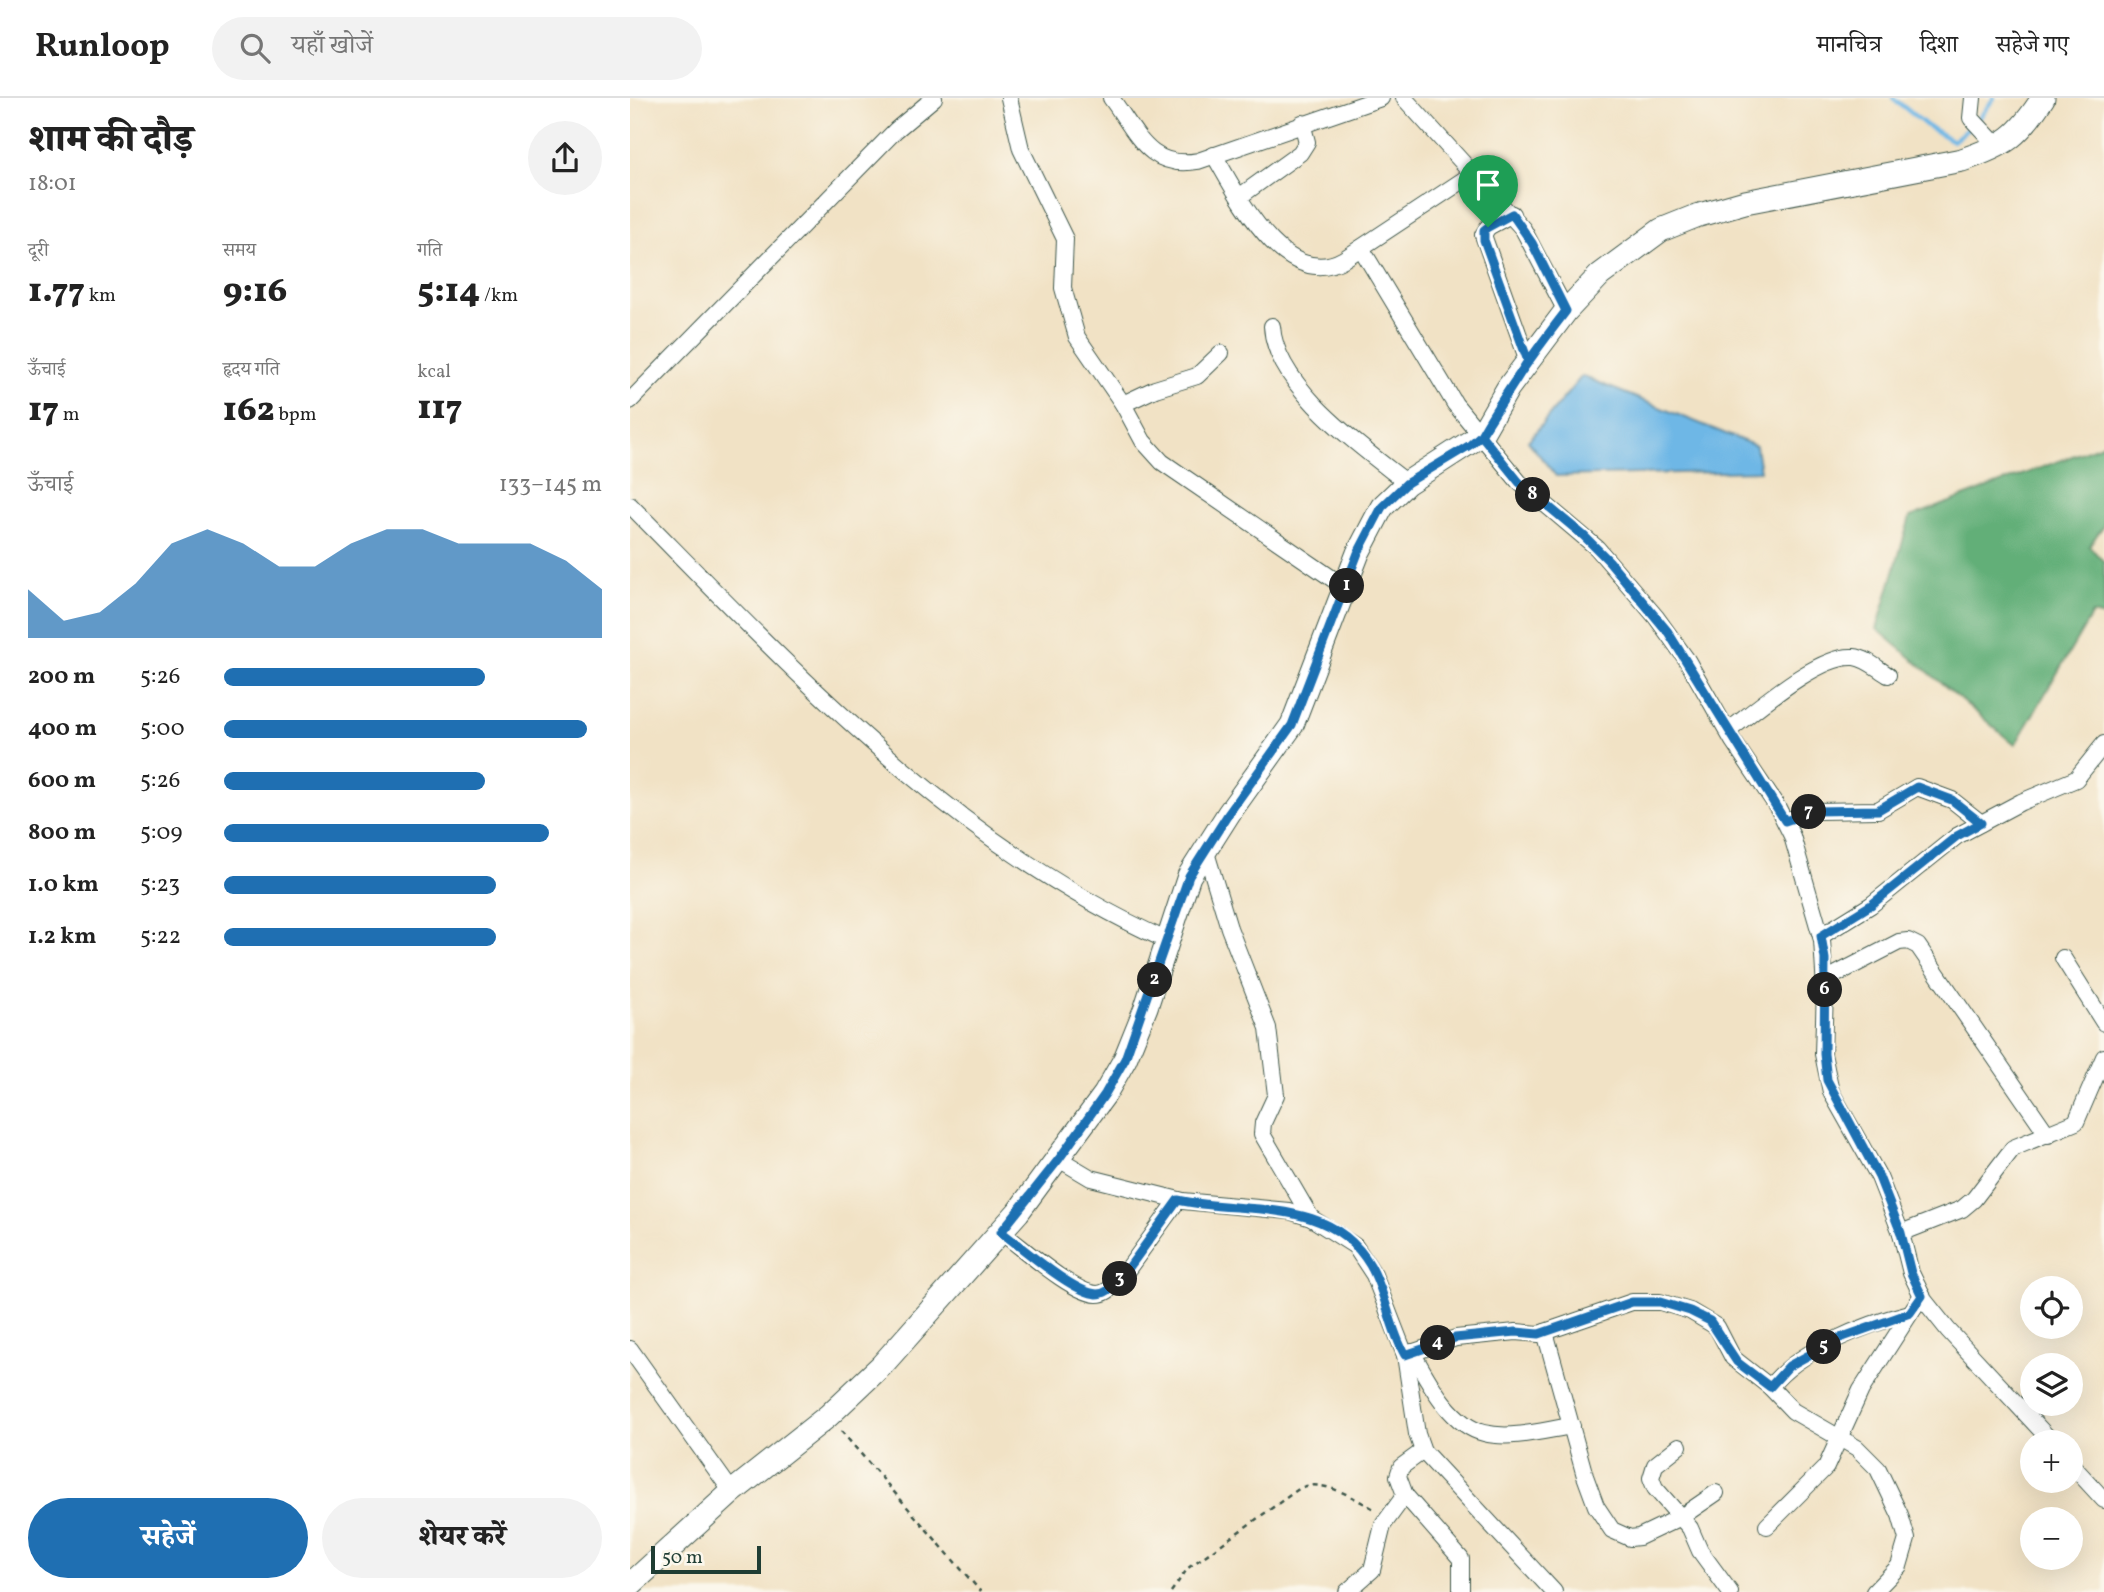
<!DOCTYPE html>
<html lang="hi">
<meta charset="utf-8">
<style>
body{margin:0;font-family:Vollkorn,"Noto Serif Devanagari",serif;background:#f2f2f2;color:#222;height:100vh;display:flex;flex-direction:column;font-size:26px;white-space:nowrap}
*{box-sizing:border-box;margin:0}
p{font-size:23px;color:#767676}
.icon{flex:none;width:38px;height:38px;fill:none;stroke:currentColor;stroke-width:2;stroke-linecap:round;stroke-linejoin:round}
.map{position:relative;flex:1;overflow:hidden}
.panel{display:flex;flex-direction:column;background:#fff;width:630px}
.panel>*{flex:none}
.tools{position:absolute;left:1390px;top:1178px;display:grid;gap:14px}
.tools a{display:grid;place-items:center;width:63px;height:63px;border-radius:50%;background:#fff;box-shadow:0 7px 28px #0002;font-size:35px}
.scale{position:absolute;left:21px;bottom:18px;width:110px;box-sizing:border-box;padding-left:7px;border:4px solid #1f3d34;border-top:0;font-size:19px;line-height:24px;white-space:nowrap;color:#1f3d34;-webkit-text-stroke:5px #fbf7ec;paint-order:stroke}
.pin{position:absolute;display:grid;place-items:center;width:60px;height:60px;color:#fff;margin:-72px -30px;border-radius:50% 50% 50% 0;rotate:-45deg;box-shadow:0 0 7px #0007}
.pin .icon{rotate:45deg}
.km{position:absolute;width:35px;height:35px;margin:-18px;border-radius:50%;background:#222;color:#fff;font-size:19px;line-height:35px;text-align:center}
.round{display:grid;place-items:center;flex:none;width:74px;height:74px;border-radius:37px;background:#f2f2f2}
.head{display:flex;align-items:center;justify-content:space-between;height:119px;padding:0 28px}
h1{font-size:38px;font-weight:800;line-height:52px}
.metrics{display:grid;grid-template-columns:repeat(3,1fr);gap:10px;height:119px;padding:7px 28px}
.metrics div{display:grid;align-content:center}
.metrics b{font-size:35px;font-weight:800}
.metrics small{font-size:19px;font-weight:400}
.metrics p{font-size:19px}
.chart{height:196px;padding:14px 28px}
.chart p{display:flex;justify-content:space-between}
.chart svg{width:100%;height:126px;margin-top:7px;fill:#1f6fb2;opacity:.7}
.button{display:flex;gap:14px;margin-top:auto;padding:14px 28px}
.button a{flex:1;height:80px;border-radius:42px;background:#1f6fb2;color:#fff;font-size:28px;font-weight:800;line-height:80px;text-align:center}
.button a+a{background:#f2f2f2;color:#222}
ul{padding:0 28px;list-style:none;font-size:23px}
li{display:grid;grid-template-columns:112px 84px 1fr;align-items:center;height:52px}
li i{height:18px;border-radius:9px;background:#1f6fb2}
header{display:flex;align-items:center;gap:42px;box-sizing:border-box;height:98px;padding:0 35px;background:#fff;border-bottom:2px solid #e0e0e0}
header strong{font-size:33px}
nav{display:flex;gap:38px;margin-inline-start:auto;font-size:24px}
.search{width:490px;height:63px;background:#f2f2f2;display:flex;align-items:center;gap:18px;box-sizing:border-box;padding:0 24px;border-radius:38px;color:#767676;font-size:26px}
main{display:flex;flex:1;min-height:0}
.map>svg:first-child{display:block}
.forest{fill:#62af78;stroke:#407656;stroke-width:2}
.water{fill:#6eb7e6;stroke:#467a8d;stroke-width:2}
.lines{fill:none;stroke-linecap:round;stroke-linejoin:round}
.stream{stroke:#6eb7e6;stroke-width:4.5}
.street-casing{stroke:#3e564a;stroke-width:18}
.secondary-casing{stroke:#3e564a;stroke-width:25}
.path{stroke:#3e564a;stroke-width:2.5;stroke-dasharray:5 5;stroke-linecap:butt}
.street{stroke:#fff;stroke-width:16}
.secondary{stroke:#fff;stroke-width:23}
.route-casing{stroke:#fff;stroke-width:14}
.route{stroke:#1f6fb2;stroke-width:9}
</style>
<header>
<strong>Runloop</strong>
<div class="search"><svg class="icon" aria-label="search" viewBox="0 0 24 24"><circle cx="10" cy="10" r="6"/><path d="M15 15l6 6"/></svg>यहाँ खोजें</div>
<nav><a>मानचित्र</a><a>दिशा</a><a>सहेजे गए</a></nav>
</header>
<main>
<section class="panel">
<div class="head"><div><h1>शाम की दौड़</h1><p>18:01</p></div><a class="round"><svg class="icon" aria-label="share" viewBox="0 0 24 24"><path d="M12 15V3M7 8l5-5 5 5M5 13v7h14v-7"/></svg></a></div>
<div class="metrics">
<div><p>दूरी</p><b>1.77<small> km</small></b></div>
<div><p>समय</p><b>9:16</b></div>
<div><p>गति</p><b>5:14<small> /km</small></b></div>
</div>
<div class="metrics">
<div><p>ऊँचाई</p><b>17<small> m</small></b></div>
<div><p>हृदय गति</p><b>162<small> bpm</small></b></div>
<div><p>kcal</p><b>117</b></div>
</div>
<div class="chart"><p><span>ऊँचाई</span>133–145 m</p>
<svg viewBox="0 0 160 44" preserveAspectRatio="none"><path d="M0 44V27L10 38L20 35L30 25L40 11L50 6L60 11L70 19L80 19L90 11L100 6L110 6L120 11L130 11L140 11L150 17L160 27V44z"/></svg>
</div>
<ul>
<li><b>200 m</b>5:26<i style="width:69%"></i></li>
<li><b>400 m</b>5:00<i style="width:96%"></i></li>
<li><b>600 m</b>5:26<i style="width:69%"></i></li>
<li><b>800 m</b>5:09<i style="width:86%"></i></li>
<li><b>1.0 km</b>5:23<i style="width:72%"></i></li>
<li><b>1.2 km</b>5:22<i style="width:72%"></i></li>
</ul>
<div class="button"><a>सहेजें</a><a>शेयर करें</a></div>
</section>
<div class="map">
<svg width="1474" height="1494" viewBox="0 0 1474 1494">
<rect width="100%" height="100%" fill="#fbf7ec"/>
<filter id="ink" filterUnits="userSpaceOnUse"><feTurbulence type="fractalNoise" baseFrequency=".0143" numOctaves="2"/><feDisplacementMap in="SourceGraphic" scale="14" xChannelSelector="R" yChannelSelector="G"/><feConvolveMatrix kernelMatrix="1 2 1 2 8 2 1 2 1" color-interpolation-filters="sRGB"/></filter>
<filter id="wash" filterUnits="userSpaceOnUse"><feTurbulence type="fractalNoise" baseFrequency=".00686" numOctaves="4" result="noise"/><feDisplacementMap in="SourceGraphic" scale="28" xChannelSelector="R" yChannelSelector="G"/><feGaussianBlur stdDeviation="1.57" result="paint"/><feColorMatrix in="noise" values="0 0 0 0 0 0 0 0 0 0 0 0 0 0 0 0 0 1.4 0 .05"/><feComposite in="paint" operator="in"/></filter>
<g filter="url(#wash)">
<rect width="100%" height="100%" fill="#f1e2c5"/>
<polygon class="forest" points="1474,346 1474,427 1459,448 1474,464 1474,519 1462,516 1385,647 1247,531 1280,419"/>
<polygon class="water" points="952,278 1126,348 1130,373 926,378 898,343"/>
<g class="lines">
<g class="stream">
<polyline points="1263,0 1297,28 1323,43 1341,28"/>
<polyline points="1348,22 1364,0"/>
</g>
</g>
</g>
<g filter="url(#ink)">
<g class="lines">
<g class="street-casing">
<g id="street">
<polyline points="379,0 391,51 435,141 433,190 447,239 493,306 513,343 532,364 716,490"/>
<path d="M481,0C507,35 519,72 568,63L751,0"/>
<polyline points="774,0 893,131 936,213"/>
<polyline points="1343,0 1341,20 1368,49"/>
<path d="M584,57C607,96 655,195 714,161L844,75"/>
<polyline points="609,99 670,55 677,44 672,25"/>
<polyline points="882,116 858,129 853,137 898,263"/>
<polyline points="731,150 825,306 889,384 967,450 1026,519 1057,562 1103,643 1148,710 1162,738 1192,842 1195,891 1193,956 1201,994 1249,1079 1271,1135 1281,1175 1294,1202 1318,1232 1422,1344"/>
<path d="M642,228C645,289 733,350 777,385"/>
<polyline points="0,303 266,32 304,0"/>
<polyline points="493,306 525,291 567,278 591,255"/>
<path d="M0,407C161,570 323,747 536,842"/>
<path d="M1098,633C1126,612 1189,556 1224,559C1236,560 1248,571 1258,577"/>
<polyline points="1155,723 1185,713 1248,712 1287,689 1322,702 1351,725"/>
<polyline points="575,751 599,830 638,930 646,997 633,1025 632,1036 681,1120"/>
<polyline points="1191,838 1241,807 1327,738 1391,704 1446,681 1474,646"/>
<polyline points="1433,860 1474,925"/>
<polyline points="1195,882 1269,844 1278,843 1288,848 1418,1037"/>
<polyline points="429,1061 461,1080 553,1103 659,1113 681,1120 725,1148 744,1177 775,1257 787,1336 793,1353 924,1494"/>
<path d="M371,1134C392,1149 442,1195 467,1196C477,1196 483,1188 490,1182L548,1102"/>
<polyline points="1271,1135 1332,1111 1344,1101 1383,1050 1446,1024 1474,959"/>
<polyline points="915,1234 955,1378 966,1408 982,1432 1000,1440 1009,1439 1051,1419 1086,1395"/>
<polyline points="0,1251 102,1394"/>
<path d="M782,1254C798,1282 820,1327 854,1335C881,1342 915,1332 942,1328"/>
<polyline points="775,1257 826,1240 886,1234 909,1236 1002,1204 1030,1204 1060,1213 1087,1229 1103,1260 1140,1289 1163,1313 1227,1350 1248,1371 1270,1417 1277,1441 1269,1468 1244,1494"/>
<path d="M1140,1289C1169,1252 1235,1226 1280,1215"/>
<polyline points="1049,1348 1025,1367 1021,1380 1025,1390 1060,1430 1070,1453 1100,1494"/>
<polyline points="793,1353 771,1369 768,1378 775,1397 831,1461 831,1494"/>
<polyline points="1440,1365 1474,1402"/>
<polyline points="1137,1428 1196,1369 1231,1292 1292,1197"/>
<polyline points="717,1494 742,1472 753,1427 775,1397"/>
</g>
</g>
<g class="secondary-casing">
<path id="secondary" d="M0,1487L102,1394L198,1318L252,1267L388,1114L475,996L495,961L516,909L559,778L599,715L662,627L728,455L752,409L777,385L851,337L878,290L936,213L970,177L1031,132L1066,118L1115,104L1332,62C1376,47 1388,39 1413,0"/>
</g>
<g class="path">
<polyline points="211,1333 351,1494"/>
<path d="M541,1494L558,1470L670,1390C694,1380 725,1401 746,1412"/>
</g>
<use href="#street" class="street"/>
<use href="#secondary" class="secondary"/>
</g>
</g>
<g class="lines" filter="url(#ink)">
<g class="route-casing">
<path id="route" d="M858,129L854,132V142L898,263L851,337L840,347L777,385L752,409L728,455L662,627L599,715L559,778L495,961L475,996L429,1061L371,1134C392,1149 443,1195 467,1196C477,1196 483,1188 490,1182L548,1102C613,1117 699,1097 740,1167C756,1194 759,1229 775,1257L825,1240L886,1234L909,1236L1002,1204H1030L1060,1213L1080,1223L1107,1264L1140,1289L1159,1268L1210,1240L1280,1215L1292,1198L1281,1175L1271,1135L1249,1079L1197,982L1194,956L1195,861L1191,838L1241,807L1327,738L1351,725L1322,702L1287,689L1248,712L1185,713L1155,723L1038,534L979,463L954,438L889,384L851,337C876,293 905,253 936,213L902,145L882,116L858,129"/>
</g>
<use href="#route" class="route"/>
</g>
</svg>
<div class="tools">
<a><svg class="icon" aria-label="locate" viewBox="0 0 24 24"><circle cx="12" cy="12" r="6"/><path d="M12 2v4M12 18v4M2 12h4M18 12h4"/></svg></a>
<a><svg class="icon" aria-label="layers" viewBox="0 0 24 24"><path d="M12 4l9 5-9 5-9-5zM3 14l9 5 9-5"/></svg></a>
<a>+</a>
<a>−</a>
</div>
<div class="scale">50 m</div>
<div class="pin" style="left:858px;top:129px;background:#1e9e55"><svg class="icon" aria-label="arrive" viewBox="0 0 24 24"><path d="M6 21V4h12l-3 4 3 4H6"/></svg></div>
<b class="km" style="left:717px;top:488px">1</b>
<b class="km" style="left:525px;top:882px">2</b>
<b class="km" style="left:490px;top:1181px">3</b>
<b class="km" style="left:808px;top:1245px">4</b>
<b class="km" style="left:1194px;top:1249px">5</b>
<b class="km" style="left:1195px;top:892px">6</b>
<b class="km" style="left:1179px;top:714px">7</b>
<b class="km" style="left:903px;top:397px">8</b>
</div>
</main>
